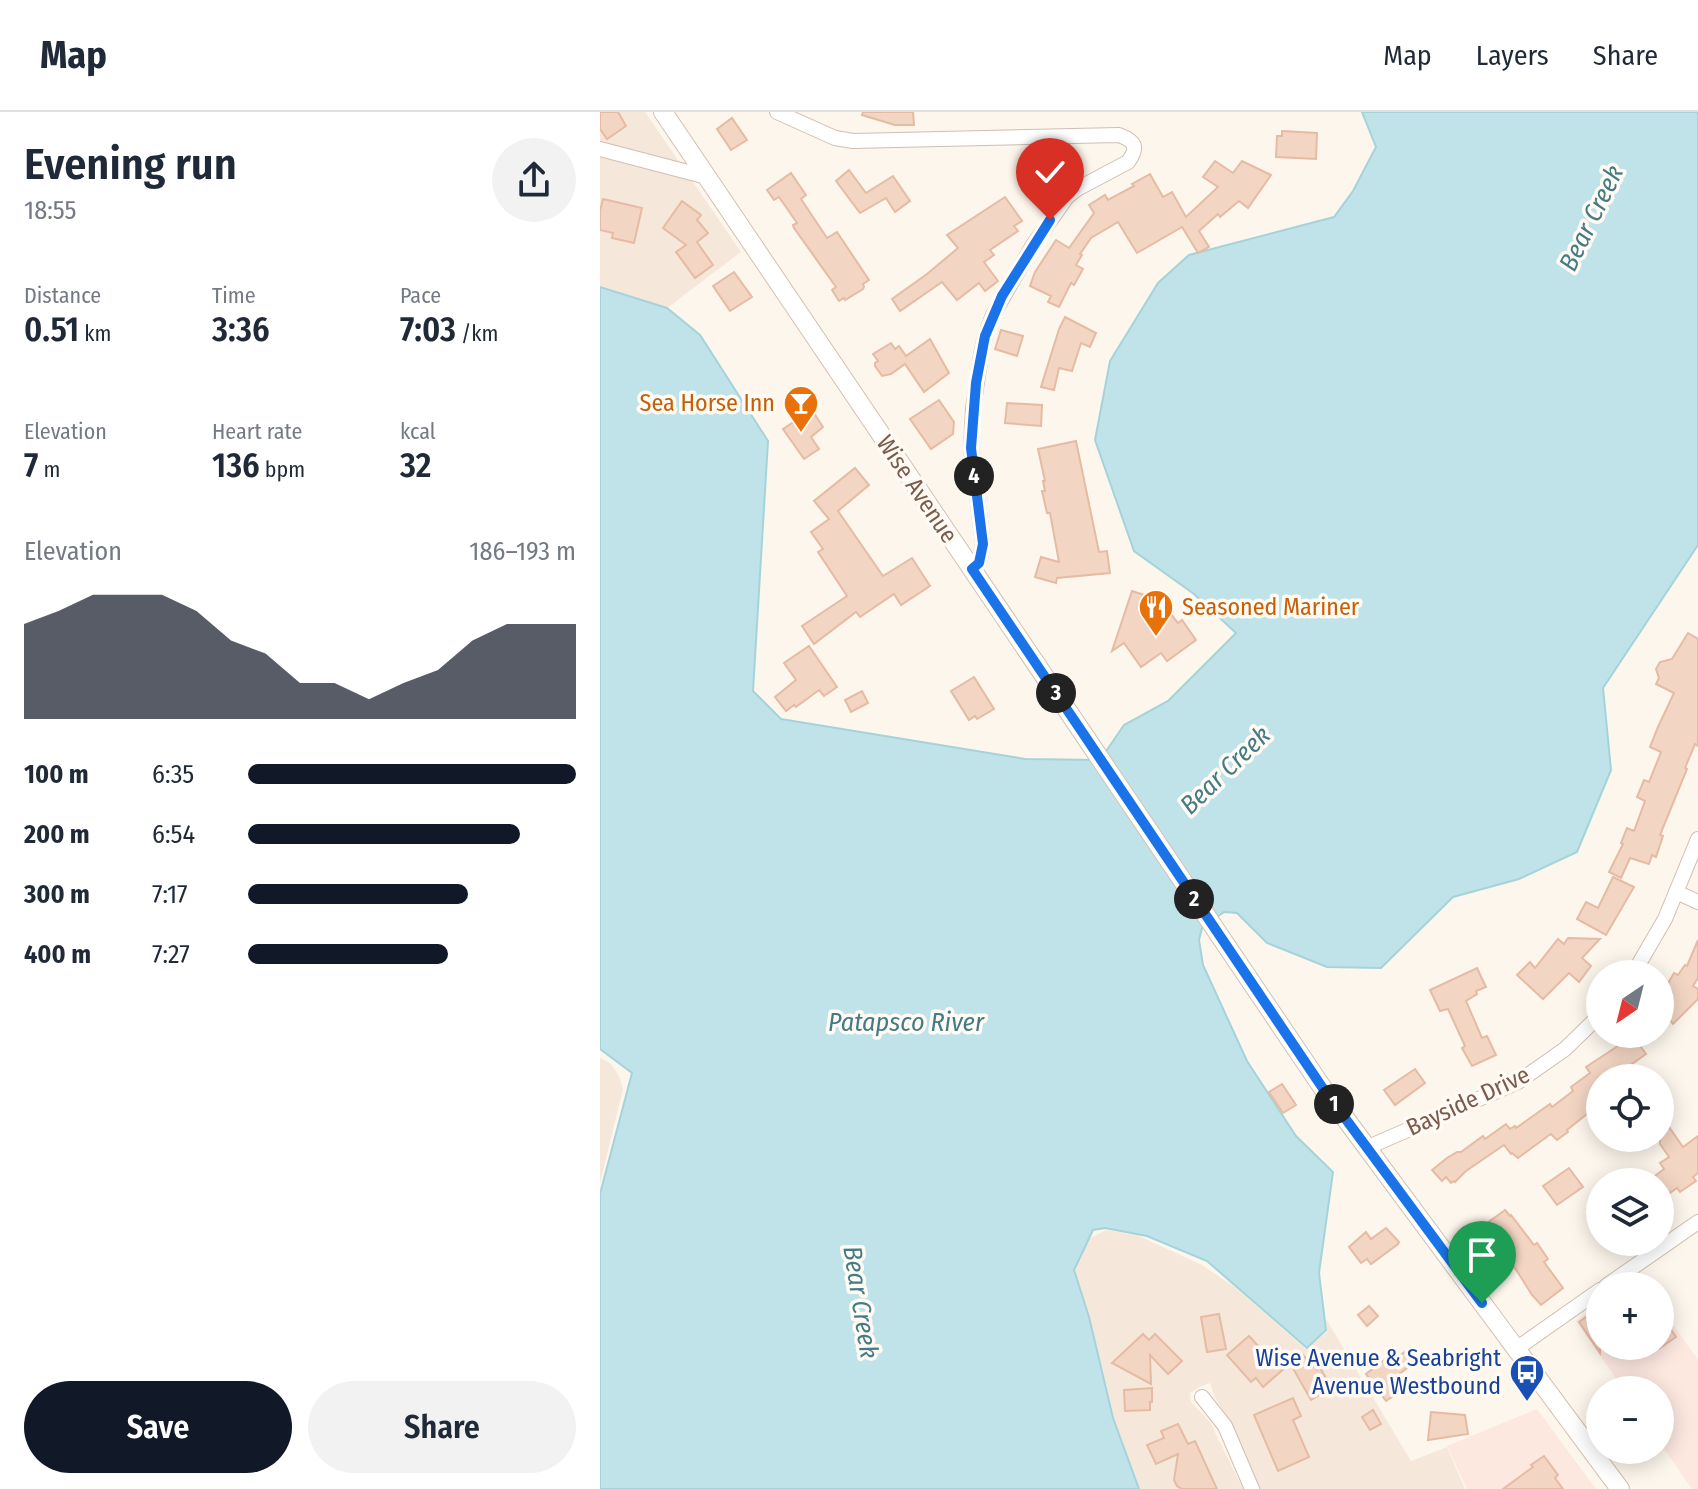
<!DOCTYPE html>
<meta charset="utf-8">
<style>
body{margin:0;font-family:"Fira Sans Condensed",sans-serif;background:#f2f2f3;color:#1f2937;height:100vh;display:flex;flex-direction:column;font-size:30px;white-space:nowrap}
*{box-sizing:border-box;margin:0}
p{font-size:26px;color:#747a83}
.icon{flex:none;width:44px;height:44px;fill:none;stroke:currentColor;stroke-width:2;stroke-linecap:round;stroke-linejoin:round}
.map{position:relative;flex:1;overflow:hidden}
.panel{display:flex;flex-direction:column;background:#fff;width:600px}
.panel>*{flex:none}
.needle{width:52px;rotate:215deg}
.buttons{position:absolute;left:986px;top:848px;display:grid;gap:16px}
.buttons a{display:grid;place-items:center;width:88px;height:88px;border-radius:50%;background:#fff;box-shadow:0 4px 20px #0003;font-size:40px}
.pin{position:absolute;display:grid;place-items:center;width:68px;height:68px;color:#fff;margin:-82px -34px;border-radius:50% 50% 50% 0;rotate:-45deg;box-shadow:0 0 8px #0007}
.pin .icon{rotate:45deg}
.km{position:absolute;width:40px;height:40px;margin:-20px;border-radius:50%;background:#222;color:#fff;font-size:22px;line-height:40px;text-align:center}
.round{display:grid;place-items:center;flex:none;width:84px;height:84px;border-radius:42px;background:#f2f2f3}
.head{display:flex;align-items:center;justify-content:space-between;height:136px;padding:0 24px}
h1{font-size:44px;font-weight:600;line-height:60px}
.metrics{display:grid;grid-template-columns:repeat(3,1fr);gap:12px;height:136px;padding:8px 24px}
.metrics div{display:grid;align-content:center}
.metrics b{font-size:34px;font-weight:600}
.metrics small{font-size:22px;font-weight:400}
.metrics p{font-size:22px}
.chart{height:224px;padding:16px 24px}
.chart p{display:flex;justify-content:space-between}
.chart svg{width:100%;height:144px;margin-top:8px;fill:#111827;opacity:.7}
.button{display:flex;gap:16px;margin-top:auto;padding:16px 24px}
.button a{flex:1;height:92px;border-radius:48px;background:#111827;color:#fff;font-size:32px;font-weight:600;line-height:92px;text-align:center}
.button a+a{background:#f2f2f3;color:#1f2937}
ul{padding:0 24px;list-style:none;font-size:26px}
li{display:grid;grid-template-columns:128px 96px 1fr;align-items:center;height:60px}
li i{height:20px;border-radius:10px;background:#111827}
header{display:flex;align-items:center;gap:48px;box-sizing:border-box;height:112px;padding:0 40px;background:#fff;border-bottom:2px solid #e0e1e3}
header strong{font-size:38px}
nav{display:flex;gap:44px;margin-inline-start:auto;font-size:28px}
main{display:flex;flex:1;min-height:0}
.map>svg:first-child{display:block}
.residential{fill:#f5e8da}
.commercial{fill:#fde8e0}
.water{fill:#bfe3e8;stroke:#a5d3da;stroke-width:2}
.building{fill:#f3d5c3;stroke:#e6bba3;stroke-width:2}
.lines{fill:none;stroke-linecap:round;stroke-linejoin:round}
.street-casing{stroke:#d1beb0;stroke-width:16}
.secondary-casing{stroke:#d6c0b0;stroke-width:20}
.street{stroke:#fff;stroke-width:14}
.secondary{stroke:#fff;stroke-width:18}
.route-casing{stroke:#fff;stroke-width:16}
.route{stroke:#1a73e8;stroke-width:10}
.labels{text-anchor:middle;stroke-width:7;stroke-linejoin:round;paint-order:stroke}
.food-label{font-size:24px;fill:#c56008;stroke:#fffaf3;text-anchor:end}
.street-label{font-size:24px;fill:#7a5c4d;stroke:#fffaf3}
.transit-label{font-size:24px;fill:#164399;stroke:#fffaf3;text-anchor:end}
.water-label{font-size:26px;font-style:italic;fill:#437c86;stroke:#fffaf3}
</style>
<header>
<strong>Map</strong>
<nav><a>Map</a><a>Layers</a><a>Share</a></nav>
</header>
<main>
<section class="panel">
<div class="head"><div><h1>Evening run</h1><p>18:55</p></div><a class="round"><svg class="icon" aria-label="share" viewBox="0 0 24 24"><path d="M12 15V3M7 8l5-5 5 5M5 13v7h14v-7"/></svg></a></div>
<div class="metrics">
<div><p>Distance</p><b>0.51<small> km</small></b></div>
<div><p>Time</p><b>3:36</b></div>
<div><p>Pace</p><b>7:03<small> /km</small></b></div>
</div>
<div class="metrics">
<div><p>Elevation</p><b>7<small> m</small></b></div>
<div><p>Heart rate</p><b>136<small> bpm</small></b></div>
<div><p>kcal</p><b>32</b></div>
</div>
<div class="chart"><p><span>Elevation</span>186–193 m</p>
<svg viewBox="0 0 160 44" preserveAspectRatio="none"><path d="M0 44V15L10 11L20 6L30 6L40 6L50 11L60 20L70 24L80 33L90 33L100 38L110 33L120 29L130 20L140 15L150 15L160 15V44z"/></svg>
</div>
<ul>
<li><b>100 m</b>6:35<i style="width:100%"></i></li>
<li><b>200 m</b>6:54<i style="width:83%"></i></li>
<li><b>300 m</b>7:17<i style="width:67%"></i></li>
<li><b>400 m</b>7:27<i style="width:61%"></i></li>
</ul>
<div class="button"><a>Save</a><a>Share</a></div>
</section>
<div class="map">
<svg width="1098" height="1377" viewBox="0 0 1098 1377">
<rect width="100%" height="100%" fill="#fdf6ec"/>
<g class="residential">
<polygon points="0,0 45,0 141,140 67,196 0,175"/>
<polygon points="0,946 11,952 19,964 23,977 0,1071"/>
<polygon points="507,1118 539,1124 602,1153 633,1174 706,1237 727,1220 726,1207 811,1349 847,1335 865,1377 660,1377 632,1313 615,1286 610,1271 599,1275 590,1281 591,1290 610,1310 643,1377 533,1377 508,1308 475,1159 488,1127"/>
</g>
<g class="commercial">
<polygon points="1000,1191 1000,1234 1060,1234 1060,1194 1098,1248 1098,1377 1092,1377 1060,1331 1060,1278 1024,1278 976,1209"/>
<polygon points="937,1297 996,1377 867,1377 847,1334"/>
</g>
<polygon class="water" points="762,0 1098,0 1098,433 1003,576 1011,658 977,740 919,767 853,785 781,856 727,855 667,831 637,801 624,800 602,816 599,828 603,853 647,949 696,1024 733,1060 719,1161 726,1218 707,1236 607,1149 547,1124 505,1116 493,1118 474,1158 489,1205 513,1306 539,1377 0,1377 0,1082 32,961 0,937 0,175 67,196 100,223 168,329 153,579 181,607 425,647 500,648 524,613 568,589 636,521 594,482 534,439 495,328 510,249 558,171 589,143 734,105 753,79 776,35"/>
<g class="building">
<polygon points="0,0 18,0 26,14 7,27 0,17"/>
<polygon points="263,0 313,0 314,13 295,13 262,3"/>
<polygon points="132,6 147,28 131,38 117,17"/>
<polygon points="682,19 717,21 716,47 676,45 677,24 682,24"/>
<polygon points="615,49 633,61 642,49 671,63 648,96 639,89 620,105 618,102 599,119 609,135 598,141 582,115 537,141 518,110 491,126 480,142 482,143 476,153 483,157 474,173 471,171 459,195 448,190 451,184 430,174 435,160 456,128 469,136 494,101 489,93 505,83 508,88 534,74 532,72 550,62 563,85 572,80 586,105 618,75 603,65"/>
<polygon points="449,51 455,64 449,68 450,70 447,72 450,77 438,83 427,63"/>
<polygon points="249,58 266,81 293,64 310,89 295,100 286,86 260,101 236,69"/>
<polygon points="191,61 206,83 201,87 227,126 237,120 269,168 263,172 264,175 263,177 245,188 244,186 239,189 232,178 236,175 194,116 193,113 197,111 179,85 174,88 167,78"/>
<polygon points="405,85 422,109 414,114 418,119 390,138 394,143 384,150 398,169 385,179 379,171 357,188 342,170 300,199 292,187 327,162 358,136 347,123"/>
<polygon points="3,87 42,96 34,131 12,126 13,121 0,118 0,99"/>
<polygon points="82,89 101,103 97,108 108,121 97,130 113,153 95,166 76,140 86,133 63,116"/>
<polygon points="134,160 152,185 130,199 113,174"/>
<polygon points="465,205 496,221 490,235 481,231 472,259 459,256 454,278 441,275 459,217"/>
<polygon points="401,218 423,224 417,244 395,237"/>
<polygon points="330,227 349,261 324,280 305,252 291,262 282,264 275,254 275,251 278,249 273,242 291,231 295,237 299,234 306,244"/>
<polygon points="339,288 354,310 353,322 331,337 310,307"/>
<polygon points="407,291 442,293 441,314 405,311"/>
<polygon points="212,298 223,315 211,325 219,337 204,347 183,317"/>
<polygon points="476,329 499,440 507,439 510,461 457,466 456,471 435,465 441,445 459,450 450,401 447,401 442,379 445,379 443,369 445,369 438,337"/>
<polygon points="255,356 269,373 238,399 283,464 312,446 330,474 301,493 294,482 260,505 256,500 214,532 202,514 247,484 218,440 223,437 211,420 229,407 214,389"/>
<polygon points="532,479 560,488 578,511 582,508 596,528 567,549 561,541 541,555 524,531 512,539"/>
<polygon points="1088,521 1098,527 1098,634 1095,632 1085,656 1087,657 1060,723 1063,724 1056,745 1052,743 1049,752 1030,746 1021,766 1009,760 1023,732 1021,731 1027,716 1034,719 1045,689 1037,685 1044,668 1049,670 1061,640 1050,635 1058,615 1074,581 1056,572 1059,566 1056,557 1060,550 1072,547"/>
<polygon points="209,534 237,575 224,584 219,578 196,595 194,593 186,599 175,585 196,568 184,551"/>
<polygon points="374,565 394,597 377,607 375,604 369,608 351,579"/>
<polygon points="262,579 268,591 251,600 245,588"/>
<polygon points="1013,765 1034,775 1006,823 977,807 986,790 998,796"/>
<polygon points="968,826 1000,827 982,846 991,854 979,870 969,861 943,887 917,863 930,850 935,856 958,827 964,832"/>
<polygon points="1098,828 1098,866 1093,874 1098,877 1098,887 1073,912 1070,908 1060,918 1060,885 1074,861 1078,863 1085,853 1087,854"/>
<polygon points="877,856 886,875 876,879 877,882 866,889 882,926 887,924 896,943 872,954 862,936 865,934 848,897 840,899 830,878"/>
<polygon points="1033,924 1046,942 1012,966 1000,966 1000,1020 987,1002 967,1018 968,1020 957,1028 951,1022 948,1024 918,1046 912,1041 911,1042 904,1033 866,1059 855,1070 854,1069 851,1071 846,1065 842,1069 832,1058 847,1046 857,1040 861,1040 883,1024 885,1027 906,1012 910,1017 915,1014 916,1016 950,992 952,995 973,979 971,975 990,961 986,955"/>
<polygon points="815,957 825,971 795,993 784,978"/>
<polygon points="682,972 696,993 683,1001 669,980"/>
<polygon points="1060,1002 1083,1035 1098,1024 1098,1061 1093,1065 1096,1069 1080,1080 1077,1076 1060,1088 1060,1070 1047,1070 1064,1057 1060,1051 1069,1045 1060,1032"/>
<polygon points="969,1056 983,1075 957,1093 943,1074"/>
<polygon points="905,1098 910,1104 911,1103 934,1133 937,1131 948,1147 944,1150 963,1176 941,1193 932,1183 917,1159 883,1114"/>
<polygon points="786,1116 799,1130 798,1132 771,1152 767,1147 761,1151 749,1135 766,1120 771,1127"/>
<polygon points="769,1194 778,1204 767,1214 758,1203"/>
<polygon points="1000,1195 1000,1241 979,1210"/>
<polygon points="1060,1201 1076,1225 1060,1236"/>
<polygon points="619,1202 626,1237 607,1240 601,1205"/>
<polygon points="543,1222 549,1228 555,1222 582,1249 568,1262 550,1243 551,1272 512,1251"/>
<polygon points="649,1224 670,1247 677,1241 687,1254 663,1275 656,1266 651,1270 627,1243"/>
<polygon points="806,1239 815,1250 790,1269 798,1281 786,1289 766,1262 791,1243 794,1248"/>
<polygon points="702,1242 717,1258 720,1256 732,1276 711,1288 691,1253"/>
<polygon points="552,1276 552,1290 550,1290 550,1298 525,1299 524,1278"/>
<polygon points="693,1286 701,1304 693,1308 709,1345 678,1359 654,1303"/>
<polygon points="773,1298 781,1312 770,1318 762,1305"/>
<polygon points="831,1300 865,1303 868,1322 828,1328"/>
<polygon points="578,1312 588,1332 595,1329 617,1377 582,1377 577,1374 574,1368 578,1342 556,1352 547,1333 564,1326 561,1319"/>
<polygon points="944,1344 958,1363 955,1366 963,1377 903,1377 933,1355 931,1353"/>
</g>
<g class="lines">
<g class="street-casing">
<g id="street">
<path d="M177,0L235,26L253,29L519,23C535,29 539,35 528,50L477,77L467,85L433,133L393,203L385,224L381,243L373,297L371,336L383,432L379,451L372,457"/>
<polyline points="0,37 107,65"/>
<polyline points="1076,780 1098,790"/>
<polyline points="1033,862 1065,807 1098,727"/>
<polyline points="766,1036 918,970 965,937 1000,903"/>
<polyline points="1006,1174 1098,1110"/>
<polyline points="916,1237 1000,1178"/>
<polyline points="602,1285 625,1314 652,1377"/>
</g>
</g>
<g class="secondary-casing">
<polyline id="secondary" points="63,0 722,975 1020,1377"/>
</g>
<use href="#street" class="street"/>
<use href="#secondary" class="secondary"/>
</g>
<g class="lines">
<g class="route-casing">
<polyline id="route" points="450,108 402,184 385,224 376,271 371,336 383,432 379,451 372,457 722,975 882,1191"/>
</g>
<use href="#route" class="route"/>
</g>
<defs>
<g id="bar-pin" transform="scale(1.8)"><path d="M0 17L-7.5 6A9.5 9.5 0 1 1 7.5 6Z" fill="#e8710a" stroke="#fffaf3"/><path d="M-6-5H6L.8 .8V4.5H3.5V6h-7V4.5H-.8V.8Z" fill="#fff"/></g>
<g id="restaurant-pin" transform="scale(1.8)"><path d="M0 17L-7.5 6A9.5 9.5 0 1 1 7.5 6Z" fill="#e8710a" stroke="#fffaf3"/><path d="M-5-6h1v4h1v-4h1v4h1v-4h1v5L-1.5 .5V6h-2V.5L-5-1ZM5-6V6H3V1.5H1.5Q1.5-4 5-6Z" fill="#fff"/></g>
<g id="bus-pin" transform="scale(1.8)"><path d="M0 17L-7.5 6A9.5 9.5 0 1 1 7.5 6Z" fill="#1a4fb4" stroke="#fffaf3"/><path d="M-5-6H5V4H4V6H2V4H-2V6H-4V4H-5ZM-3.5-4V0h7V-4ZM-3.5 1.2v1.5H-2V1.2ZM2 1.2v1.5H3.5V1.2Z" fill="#fff"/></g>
</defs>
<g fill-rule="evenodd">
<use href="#bar-pin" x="201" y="291"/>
<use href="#restaurant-pin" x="556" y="495"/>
<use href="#bus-pin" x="927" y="1260"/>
</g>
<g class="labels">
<g class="food-label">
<text x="175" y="299">Sea Horse Inn</text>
<text x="582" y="503" text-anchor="start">Seasoned Mariner</text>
</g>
<g class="street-label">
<text transform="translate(317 377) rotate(56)" y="8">Wise Avenue</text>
<text transform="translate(868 989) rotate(-25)" y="8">Bayside Drive</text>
</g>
<g class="transit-label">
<text x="901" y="1254">Wise Avenue &amp; Seabright<tspan x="901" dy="28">Avenue Westbound</tspan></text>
</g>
<g class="water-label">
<text transform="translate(991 106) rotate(-64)" y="9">Bear Creek</text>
<text transform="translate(625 658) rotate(-44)" y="9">Bear Creek</text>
<text x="306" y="919">Patapsco River</text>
<text transform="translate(261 1190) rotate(81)" y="9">Bear Creek</text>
</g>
</g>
</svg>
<div class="buttons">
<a><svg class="needle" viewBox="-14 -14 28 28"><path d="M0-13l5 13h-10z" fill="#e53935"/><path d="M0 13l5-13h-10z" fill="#747a83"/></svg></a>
<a><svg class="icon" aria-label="locate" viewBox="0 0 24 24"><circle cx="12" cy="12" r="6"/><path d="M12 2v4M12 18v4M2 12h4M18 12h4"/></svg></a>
<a><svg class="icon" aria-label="layers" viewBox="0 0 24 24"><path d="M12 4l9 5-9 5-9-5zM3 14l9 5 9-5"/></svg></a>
<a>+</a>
<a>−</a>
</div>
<div class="pin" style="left:882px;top:1191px;background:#1e9e55"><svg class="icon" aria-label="arrive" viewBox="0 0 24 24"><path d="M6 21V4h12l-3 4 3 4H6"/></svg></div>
<div class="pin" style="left:450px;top:108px;background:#d93025"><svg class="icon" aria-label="check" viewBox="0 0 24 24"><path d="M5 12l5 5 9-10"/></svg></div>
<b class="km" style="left:734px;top:992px">1</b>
<b class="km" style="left:594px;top:787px">2</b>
<b class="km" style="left:456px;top:581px">3</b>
<b class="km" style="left:374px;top:364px">4</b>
</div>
</main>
